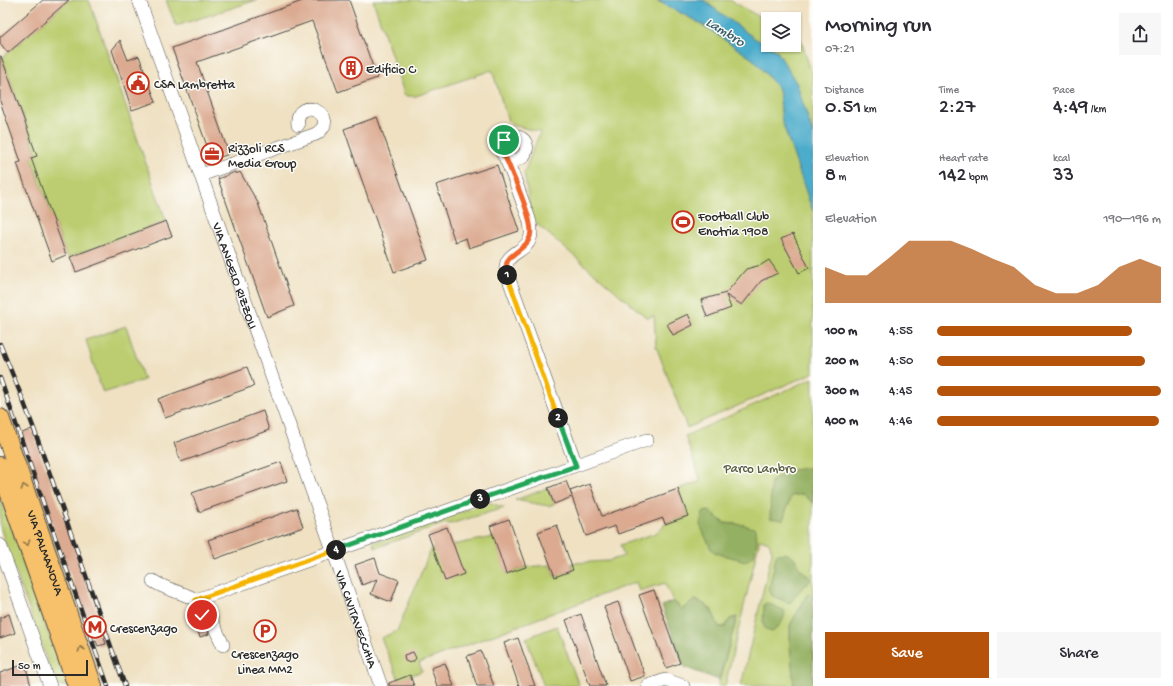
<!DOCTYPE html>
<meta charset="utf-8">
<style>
body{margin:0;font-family:"Gochi Hand",sans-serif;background:#f7f7f7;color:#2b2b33;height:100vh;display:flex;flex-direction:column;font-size:15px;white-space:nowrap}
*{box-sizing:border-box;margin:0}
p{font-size:13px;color:#7c7c81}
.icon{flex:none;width:22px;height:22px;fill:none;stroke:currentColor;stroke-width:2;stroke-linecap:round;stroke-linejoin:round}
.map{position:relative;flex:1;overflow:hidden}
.sheet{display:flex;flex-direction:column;background:#fff;width:360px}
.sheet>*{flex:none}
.buttons{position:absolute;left:761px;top:12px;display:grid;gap:8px}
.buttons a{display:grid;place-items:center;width:40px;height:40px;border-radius:0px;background:#fff;box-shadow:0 1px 3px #0004;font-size:20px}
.scale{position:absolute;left:12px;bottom:10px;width:76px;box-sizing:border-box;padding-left:4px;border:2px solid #2b2b2b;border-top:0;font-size:11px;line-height:14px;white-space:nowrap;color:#2b2b2b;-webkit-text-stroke:3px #fdfcf7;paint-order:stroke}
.pin{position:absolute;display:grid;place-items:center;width:34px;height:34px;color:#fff;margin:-17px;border:2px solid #fff;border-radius:50%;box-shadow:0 1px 4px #0007}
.km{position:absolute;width:20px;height:20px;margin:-10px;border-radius:50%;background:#222;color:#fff;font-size:11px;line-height:20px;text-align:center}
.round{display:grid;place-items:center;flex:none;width:42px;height:42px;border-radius:0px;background:#f7f7f7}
.summary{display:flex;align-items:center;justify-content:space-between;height:68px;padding:0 12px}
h1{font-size:22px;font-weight:600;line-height:30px}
.figures{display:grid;grid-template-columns:repeat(3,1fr);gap:6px;height:68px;padding:4px 12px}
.figures div{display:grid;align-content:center}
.figures b{font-size:20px;font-weight:600}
.figures small{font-size:11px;font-weight:400}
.figures p{font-size:11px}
.chart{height:112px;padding:8px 12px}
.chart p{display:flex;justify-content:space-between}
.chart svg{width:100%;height:72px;margin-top:4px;fill:#b45309;opacity:.7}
.button{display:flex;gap:8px;margin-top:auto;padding:8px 12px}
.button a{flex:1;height:46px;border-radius:0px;background:#b45309;color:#fff;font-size:16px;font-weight:600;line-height:46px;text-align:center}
.button a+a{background:#f7f7f7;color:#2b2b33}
ul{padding:0 12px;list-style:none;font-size:13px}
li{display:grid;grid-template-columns:64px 48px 1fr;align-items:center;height:30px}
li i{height:10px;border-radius:5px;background:#b45309}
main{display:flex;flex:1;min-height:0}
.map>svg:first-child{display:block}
.green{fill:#bbcd70;stroke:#737c4e;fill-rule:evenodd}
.forest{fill:#94b062;stroke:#606e46}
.water{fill:#4caccb;stroke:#3c6c7b}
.building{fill:#dbaa91}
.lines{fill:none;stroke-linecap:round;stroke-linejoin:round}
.minor-casing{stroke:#484642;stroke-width:14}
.highway-casing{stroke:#484642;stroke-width:20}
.minor{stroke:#fff;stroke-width:13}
.highway{stroke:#f6c16b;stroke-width:18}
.rail-casing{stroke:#2b2b2b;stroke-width:4.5}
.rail{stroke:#fdfcf7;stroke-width:3;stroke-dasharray:9;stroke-linecap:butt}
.oneway{stroke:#90764b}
.split-1-casing{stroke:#fff;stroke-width:8}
.split-2-casing{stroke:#fff;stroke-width:8}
.split-3-casing{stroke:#fff;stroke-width:8}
.split-4-casing{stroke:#fff;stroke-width:8}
.split-5-casing{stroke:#fff;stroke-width:8}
.split-1{stroke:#f0652b;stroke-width:5}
.split-2{stroke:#f5b400;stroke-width:5}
.split-3{stroke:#22a559;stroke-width:5}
.split-4{stroke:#22a559;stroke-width:5}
.split-5{stroke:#f5b400;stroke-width:5}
.labels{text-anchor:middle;stroke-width:3;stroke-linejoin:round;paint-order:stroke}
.poi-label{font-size:13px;fill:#2b2b2b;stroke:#fdfcf7;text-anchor:start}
.street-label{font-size:13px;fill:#2b2b2b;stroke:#fdfcf7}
.park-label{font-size:13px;fill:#565c40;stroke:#fdfcf7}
.water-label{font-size:14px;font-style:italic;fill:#385f6b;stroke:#fdfcf7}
</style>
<main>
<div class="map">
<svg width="813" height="686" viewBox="0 0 813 686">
<rect width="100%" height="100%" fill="#fdfcf7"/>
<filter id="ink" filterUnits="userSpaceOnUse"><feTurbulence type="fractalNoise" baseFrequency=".025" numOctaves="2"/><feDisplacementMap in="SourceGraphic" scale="8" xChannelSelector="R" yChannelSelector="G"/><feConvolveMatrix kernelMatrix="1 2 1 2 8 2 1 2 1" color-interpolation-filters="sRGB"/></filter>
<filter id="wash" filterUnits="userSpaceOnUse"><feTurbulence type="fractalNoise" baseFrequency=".012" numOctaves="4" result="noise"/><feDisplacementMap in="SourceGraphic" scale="16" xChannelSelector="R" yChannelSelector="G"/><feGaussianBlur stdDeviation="0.9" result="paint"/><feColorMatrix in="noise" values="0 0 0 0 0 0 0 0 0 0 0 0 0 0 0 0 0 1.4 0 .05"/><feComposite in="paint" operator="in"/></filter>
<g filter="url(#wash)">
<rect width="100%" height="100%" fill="#efe1c2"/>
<g class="green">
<polygon points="69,0 89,0 166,221 70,257 66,255 31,158 37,155 2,58"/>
<polygon points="166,0 257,0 176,26"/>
<polygon points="373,0 656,0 700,23 754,60 779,89 782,121 813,212 813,373 687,428 656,346 654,316 647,318 532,220 524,173 540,132 512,125 508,121 492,70 416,96 405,96"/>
<polygon points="703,0 730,0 768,22 768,45 794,45 794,36 801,40 813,77 813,135 807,114 777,51 754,38"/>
<polygon points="126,326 144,380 103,393 96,373 86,340"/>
<path d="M813,378V686H741L772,552L769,542L760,539L725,686H718L737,617L730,619L725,627H719L711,609L695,601L682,609L673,601L665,583L639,591L636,582L419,663L422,671L399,680L381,638L397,631L431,549L494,537L507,574L526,567L550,565L555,577L573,570L571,563L608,561L624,556L620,545L656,533L665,524L688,516L678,489L701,481L685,436ZM709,512L724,523L744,525L746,561Z"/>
<polygon points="548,488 554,504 549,506 515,500"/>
<polygon points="0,496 67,686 56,686 0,527"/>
<polygon points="489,502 504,508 450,524 446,523 375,548 373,543"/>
<polygon points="557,626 579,686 544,686 526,638"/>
</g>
<g class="forest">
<polygon points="807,468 813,468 813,503 803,494 791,496 783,520 770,518 771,482 786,471"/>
<polygon points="709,511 724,523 744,525 756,529 757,541 754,555 746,561 716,553 711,549 700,525 703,512"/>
<polygon points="785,553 794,557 800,569 811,578 810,581 800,590 790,603 772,596 769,590 776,556 778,554"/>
<polygon points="813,593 813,686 794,686 790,645 790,625 807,595"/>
<path d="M695,600C712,606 712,612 719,627H725L730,619L737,617L719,680L684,667L662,606L673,601L682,609Z"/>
<path d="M768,603L785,611C784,621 780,626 772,632L766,630L763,624L764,604Z"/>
</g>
<polygon class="water" points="656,0 703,0 754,38 777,51 797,84 813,135 813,212 782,121 779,89 754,60 700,23"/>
<g id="blocks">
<g class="building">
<polygon points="43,0 69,0 8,53 0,43 0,37"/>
<polygon points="305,0 349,0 377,78 338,92 312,21 197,62 229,154 212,160 172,48"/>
<polygon points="120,40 128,60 139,56 156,102 132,110 112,50"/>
<polygon points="0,56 1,56 37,156 31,158 66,255 52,261 17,163 21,162 0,101"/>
<polygon points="377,117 428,260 394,272 344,129"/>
<polygon points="497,165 519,231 469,248 466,238 455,242 436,185"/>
<polygon points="235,172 236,174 240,172 258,203 294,306 267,317 218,179"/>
<polygon points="166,221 172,236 76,272 70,257"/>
<polygon points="793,234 809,268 799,273 781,239"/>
<polygon points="769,260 778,273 761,281 742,305 726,295 731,308 707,317 701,300 726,293 746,269 761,265"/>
<polygon points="688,314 693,325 673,335 667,324"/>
<polygon points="247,367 254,386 165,418 158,399"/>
<polygon points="263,411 269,430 181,462 174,443"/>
<polygon points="32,429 106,638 104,638 106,644 98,646 96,641 94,642 20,434"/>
<polygon points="281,462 287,481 199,512 192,493"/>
<polygon points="566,481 572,496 570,491 590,484 602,516 678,489 688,516 665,524 663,518 618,534 615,526 586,536 572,497 554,504 548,488"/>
<polygon points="297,508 303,527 215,559 208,540"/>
<polygon points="509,519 526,567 506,574 490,526"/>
<polygon points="557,525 573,570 555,577 538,532"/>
<polygon points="447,527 464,574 445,581 428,534"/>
<polygon points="375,558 380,573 399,580 391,602 371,594 377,579 362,585 355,565"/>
<polygon points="654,590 680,663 666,668 639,595"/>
<polygon points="618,602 645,676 630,681 604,607"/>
<polygon points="9,614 15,633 0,638 0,618"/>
<polygon points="581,614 606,686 590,686 566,620"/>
<polygon points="205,624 209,634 200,637 196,627"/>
<polygon points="518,638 535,686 519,686 504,643"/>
<polygon points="481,651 494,686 477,686 467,656"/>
<polygon points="413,652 416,658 414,661 410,663 405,661 404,655"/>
<polygon points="445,663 454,686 437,686 431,668"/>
<polygon points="25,664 31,686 0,686 0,673"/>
<polygon points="410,675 414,686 389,686 389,683"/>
</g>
</g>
</g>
<g filter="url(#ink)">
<use href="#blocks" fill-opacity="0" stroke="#484642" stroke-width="1"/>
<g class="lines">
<g class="minor-casing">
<g id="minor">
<path id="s1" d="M139,0L381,686"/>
<path d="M505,157C511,162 516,161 523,157C539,133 495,128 502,152C503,155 504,155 505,157C512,172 518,188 523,203C526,210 529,217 530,223C531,228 532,234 530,239C525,253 504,252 506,271L576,465"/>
<path d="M201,175L316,134C344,116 294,93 298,125"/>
<polyline points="0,545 50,686"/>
<path d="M153,581C166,590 183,592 196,600L647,440"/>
<polyline points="196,600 202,615 210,617 223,645"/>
<polyline points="648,686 666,680 683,686"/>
</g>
</g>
<g class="highway-casing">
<g id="highway">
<path id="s2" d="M0,418L93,686"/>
<polyline points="0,466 77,686"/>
</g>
</g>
<use href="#minor" class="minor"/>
<use href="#highway" class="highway"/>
<g class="rail-casing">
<g id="rail">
<polyline points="0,344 21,395 34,429 125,686"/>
<polyline points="0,378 51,525 108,686"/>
</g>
</g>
<use href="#rail" class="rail"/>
</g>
<defs><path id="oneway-chevron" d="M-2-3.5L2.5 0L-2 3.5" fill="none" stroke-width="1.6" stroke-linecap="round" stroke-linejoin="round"/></defs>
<g class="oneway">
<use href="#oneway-chevron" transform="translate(24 487) rotate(-109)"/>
<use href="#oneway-chevron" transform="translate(27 543) rotate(71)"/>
<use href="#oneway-chevron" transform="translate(81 649) rotate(-109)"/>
</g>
</g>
<g class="lines" filter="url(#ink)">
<g class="split-1-casing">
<path id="split-1" d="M504,140C502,144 501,147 502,152C503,155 503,154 505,157C509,164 511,172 515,180C520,192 528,211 530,224C537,254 499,248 507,275"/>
</g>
<g class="split-2-casing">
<polyline id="split-2" points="507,275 558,418"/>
</g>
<g class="split-3-casing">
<polyline id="split-3" points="480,499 576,466 558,418"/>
</g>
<g class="split-4-casing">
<polyline id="split-4" points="336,550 480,499"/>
</g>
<g class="split-5-casing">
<polyline id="split-5" points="202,615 196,600 336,550"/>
</g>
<use href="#split-1" class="split-1"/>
<use href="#split-2" class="split-2"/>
<use href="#split-3" class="split-3"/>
<use href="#split-4" class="split-4"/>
<use href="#split-5" class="split-5"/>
</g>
<defs>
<g id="building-ring" transform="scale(1.15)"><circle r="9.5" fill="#fdfcf7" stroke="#c8321e" stroke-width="1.5"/><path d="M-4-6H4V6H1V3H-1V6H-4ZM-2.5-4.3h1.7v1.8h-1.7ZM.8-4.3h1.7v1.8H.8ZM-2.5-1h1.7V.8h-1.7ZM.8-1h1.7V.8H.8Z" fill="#c8321e"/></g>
<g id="civic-ring" transform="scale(1.15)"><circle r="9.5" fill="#fdfcf7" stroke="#c8321e" stroke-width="1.5"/><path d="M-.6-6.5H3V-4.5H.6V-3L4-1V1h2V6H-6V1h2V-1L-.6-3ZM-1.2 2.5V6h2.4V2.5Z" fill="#c8321e"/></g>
<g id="office-ring" transform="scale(1.15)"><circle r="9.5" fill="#fdfcf7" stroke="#c8321e" stroke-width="1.5"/><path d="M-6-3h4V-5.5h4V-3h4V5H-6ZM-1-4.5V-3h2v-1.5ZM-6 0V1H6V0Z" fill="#c8321e"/></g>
<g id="stadium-ring" transform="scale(1.15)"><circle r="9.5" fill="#fdfcf7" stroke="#c8321e" stroke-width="1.5"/><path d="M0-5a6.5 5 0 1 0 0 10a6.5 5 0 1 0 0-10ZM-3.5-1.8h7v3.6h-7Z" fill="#c8321e"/></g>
<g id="metro-ring" transform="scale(1.15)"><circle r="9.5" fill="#fdfcf7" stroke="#c8321e" stroke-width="1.5"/><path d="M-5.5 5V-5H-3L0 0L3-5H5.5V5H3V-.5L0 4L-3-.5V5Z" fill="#c8321e"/></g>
<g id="parking-ring" transform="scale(1.15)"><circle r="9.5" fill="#fdfcf7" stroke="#c8321e" stroke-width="1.5"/><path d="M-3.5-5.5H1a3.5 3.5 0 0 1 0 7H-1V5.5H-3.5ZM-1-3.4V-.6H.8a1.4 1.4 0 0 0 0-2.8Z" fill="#c8321e"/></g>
</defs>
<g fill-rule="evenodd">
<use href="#building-ring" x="351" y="68"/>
<use href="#civic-ring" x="138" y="83"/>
<use href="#office-ring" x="212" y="154"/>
<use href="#stadium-ring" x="683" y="222"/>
<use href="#metro-ring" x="95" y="627"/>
<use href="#parking-ring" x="265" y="631"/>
</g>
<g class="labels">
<g class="poi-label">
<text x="366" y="73">Edificio C</text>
<text x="154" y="88">CSA Lambretta</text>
<text x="228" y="152">Rizzoli RCS<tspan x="228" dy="15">Media Group</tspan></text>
<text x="698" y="220">Football Club<tspan x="698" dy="15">Enotria 1908</tspan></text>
<text x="110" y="632">Crescenzago</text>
<text x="265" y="658" text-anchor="middle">Crescenzago<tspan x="265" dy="15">Linea MM2</tspan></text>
</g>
<g class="street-label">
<text dy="5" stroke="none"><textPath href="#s1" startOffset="292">VIA ANGELO RIZZOLI</textPath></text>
<text dy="5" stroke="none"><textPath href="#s2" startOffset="142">VIA PALMANOVA</textPath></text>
<text dy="5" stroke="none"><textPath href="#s1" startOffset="656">VIA CIVITAVECCHIA</textPath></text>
</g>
<g class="park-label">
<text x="760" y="472">Parco Lambro</text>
</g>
<g class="water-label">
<text transform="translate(726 31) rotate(32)" y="5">Lambro</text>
</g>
</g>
</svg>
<div class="buttons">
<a><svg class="icon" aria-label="layers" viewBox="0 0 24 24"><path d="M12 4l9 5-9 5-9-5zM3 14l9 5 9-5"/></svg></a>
</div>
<div class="scale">50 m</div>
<div class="pin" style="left:504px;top:140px;background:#1e9e55"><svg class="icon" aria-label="arrive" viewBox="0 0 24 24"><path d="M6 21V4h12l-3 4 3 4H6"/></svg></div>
<div class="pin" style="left:202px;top:615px;background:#d93025"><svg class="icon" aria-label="check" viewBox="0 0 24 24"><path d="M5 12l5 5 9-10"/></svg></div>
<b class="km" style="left:507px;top:275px">1</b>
<b class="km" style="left:558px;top:418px">2</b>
<b class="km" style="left:480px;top:499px">3</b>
<b class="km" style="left:336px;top:550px">4</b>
</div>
<section class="sheet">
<div class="summary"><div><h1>Morning run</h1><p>07:21</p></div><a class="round"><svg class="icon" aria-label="share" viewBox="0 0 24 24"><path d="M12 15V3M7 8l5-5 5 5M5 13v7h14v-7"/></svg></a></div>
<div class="figures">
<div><p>Distance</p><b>0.51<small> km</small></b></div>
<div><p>Time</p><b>2:27</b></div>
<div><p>Pace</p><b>4:49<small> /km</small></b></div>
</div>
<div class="figures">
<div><p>Elevation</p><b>8<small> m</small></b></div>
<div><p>Heart rate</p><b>142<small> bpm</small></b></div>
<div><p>kcal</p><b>33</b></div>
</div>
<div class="chart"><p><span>Elevation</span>190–196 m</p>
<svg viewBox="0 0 160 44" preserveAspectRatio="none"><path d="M0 44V22L10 27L20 27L30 17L40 6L50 6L60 6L70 11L80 17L90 22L100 33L110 38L120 38L130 33L140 22L150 17L160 22V44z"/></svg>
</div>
<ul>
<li><b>100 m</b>4:55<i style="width:87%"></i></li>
<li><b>200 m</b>4:50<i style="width:93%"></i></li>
<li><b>300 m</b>4:45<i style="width:100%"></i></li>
<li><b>400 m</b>4:46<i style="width:99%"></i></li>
</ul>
<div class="button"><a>Save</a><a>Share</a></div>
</section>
</main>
